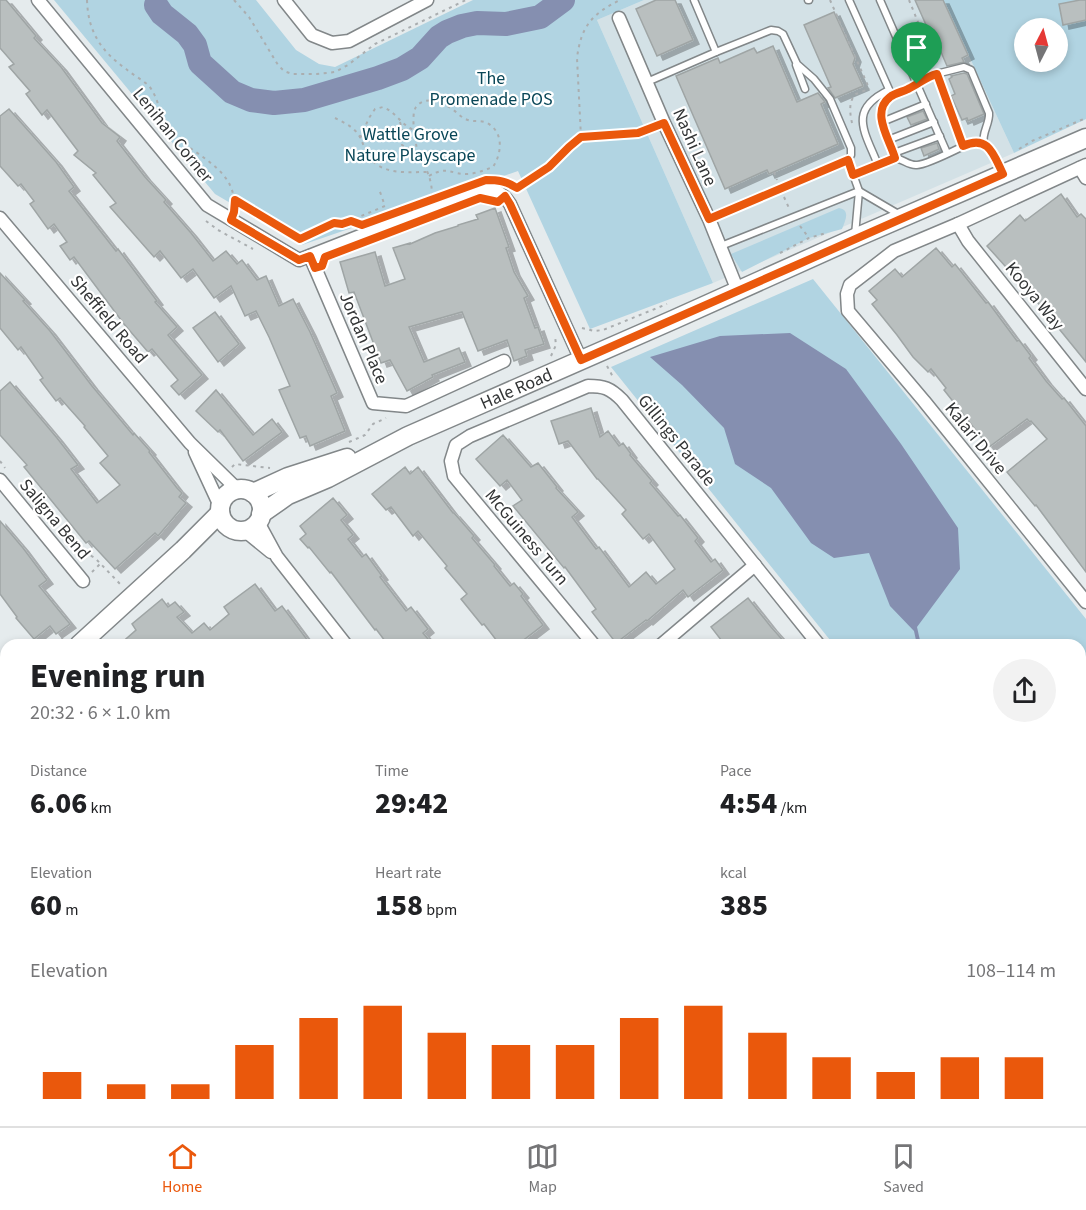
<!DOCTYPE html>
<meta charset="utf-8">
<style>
body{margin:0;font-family:"Source Sans 3",sans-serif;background:#f2f2f2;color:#202124;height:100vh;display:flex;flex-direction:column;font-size:22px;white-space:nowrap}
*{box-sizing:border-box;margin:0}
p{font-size:20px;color:#757577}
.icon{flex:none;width:33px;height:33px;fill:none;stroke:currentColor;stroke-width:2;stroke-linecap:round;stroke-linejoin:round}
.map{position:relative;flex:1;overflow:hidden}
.drawer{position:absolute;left:0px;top:639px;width:1086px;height:488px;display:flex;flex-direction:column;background:#fff;border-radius:18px 18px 0 0;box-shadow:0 3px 9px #0003}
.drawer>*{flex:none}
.needle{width:39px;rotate:6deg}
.fabs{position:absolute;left:1014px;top:18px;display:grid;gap:12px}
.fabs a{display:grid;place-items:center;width:54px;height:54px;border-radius:50%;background:#fff;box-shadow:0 3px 9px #0003;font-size:30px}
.pin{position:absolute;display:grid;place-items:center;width:51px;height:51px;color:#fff;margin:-62px -26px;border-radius:50% 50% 50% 0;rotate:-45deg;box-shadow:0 0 6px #0007}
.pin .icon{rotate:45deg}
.round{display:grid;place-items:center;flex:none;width:63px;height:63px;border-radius:32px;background:#f2f2f2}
.headline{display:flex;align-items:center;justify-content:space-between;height:102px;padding:0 30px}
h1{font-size:33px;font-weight:800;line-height:45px}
.stats{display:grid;grid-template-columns:repeat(3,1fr);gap:9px;height:102px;padding:6px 30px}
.stats div{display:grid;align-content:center}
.stats b{font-size:30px;font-weight:800}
.stats small{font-size:16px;font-weight:400}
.stats p{font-size:16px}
.chart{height:168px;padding:12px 30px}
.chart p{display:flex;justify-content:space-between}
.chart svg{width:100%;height:108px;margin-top:6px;stroke:#ea580c;stroke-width:6}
.dock{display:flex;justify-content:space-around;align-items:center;height:84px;border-top:2px solid #e0e0e0;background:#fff;font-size:16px;color:#757577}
.dock a{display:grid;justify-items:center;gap:3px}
.dock .on{color:#ea580c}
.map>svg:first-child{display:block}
.built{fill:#d3e1e6}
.green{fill:#b1d4e2;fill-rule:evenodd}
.water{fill:#858fb0}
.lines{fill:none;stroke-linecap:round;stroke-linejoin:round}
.river{stroke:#858fb0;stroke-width:24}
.building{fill:#b9bfbf;stroke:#9fa5a5;stroke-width:1.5;filter:url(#shadow)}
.service-casing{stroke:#828789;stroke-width:9}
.minor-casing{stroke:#828789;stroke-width:15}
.secondary-casing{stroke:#828789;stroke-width:21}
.path{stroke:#aaaeb0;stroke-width:2;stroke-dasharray:3 4.5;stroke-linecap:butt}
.service{stroke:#fff;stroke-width:6}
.minor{stroke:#fff;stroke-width:12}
.secondary{stroke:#fff;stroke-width:18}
.route-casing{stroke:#fff;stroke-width:12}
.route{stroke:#ea580c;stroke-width:8}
.labels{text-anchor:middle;stroke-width:4.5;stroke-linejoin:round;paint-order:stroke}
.park-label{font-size:18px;fill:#094657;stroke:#fff}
.street-label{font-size:18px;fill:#323435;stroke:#fff}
</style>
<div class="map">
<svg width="1086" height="1126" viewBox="0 0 1086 1126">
<defs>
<filter id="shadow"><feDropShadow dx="6" dy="4" stdDeviation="0" flood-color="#0004"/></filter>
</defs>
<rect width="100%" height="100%" fill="#e5ebed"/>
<polygon class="built" points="644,0 943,0 1014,153 713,283 597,20"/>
<g class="green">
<polygon points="54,0 256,0 296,50 319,64 335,67 473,0 644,0 597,20 713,283 590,329 518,171 302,245 215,194"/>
<path d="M943,0H1086V119L1014,153ZM1024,28H1058V62H1024Z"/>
<path d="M839,208C851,210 845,221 842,229L809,238L742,272L731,254Z"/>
<polygon points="813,279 1086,619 1086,959 1080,952 1080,645 834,645 611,367"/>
<polygon points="0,995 6,997 6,1120 215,1120 220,1126 16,1126 0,1121"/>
</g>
<g class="water">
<polygon points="790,333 846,369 901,444 958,528 960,569 917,627 921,645 917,645 914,631 890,606 869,553 834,558 811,543 771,488 735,464 724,428 682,385 650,357 720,336"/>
<polygon points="1086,707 1086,764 1080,765 1080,710"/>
</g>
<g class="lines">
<polyline class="river" points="156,5 162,14 187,34 195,45 200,63 232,92 251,100 274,103 304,100 378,78 402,69 420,58 439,37 447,32 462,26 477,23 506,24 540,17 563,0"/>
</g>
<g class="building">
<polygon points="0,0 6,0 36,36 34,38 61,67 102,123 120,137 117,141 145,177 166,200 164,202 191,233 213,261 226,251 237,264 242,260 257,280 266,276 279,306 293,299 310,332 337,393 331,396 345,431 310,446 306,436 300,438 279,390 290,386 269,337 256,311 245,316 231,286 214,298 193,269 181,278 160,251 154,257 110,207 116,203 93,175 96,173 74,155 78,151 47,110 42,115 26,94 30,91 9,67 14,64 0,48"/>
<polygon points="656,0 675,0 693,40 657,56 636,9"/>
<polygon points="915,0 943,0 968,55 962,58 964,62 947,66 941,52 938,52"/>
<polygon points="1080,0 1086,0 1086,20 1063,25 1059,4"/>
<polygon points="834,12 855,58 853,64 863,86 835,98 828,88 831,87 804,25"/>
<polygon points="773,46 797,102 818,93 825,102 821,104 838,144 769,174 767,170 725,189 676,76 718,58 720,63 754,48 757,53"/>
<polygon points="964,73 967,74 984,114 968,121 967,118 962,120 951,96 955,94 949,79 952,77 951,76"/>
<polygon points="9,109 56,162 74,187 69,191 116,251 118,249 157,301 155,302 177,327 168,335 202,375 179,395 171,386 178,380 152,349 148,352 124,324 74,257 70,260 60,246 67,242 54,224 48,229 30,204 34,201 21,184 18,186 0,166 0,116"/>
<polygon points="923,111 927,119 911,125 907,117"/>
<polygon points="937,143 939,149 924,156 921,148"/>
<polygon points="1061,194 1077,217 1081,214 1086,219 1086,362 1034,298 987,246 1020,215 1025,221"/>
<polygon points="495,208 509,247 506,248 514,272 528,296 524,298 535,328 538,327 544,344 525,350 527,356 514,361 507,340 478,351 462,312 409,327 424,362 459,348 465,362 432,375 433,377 407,391 390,360 381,363 354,292 349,293 340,262 375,252 385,286 405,279 393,248 410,243 410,244 435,233 458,226 458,225 478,219 476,215"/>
<polygon points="936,248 952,267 955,264 986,303 988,302 1017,341 1019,340 1031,356 1029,358 1046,381 1062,399 1064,398 1086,426 1086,572 1036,505 1035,506 1007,472 1047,439 1031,421 1030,422 1027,419 989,447 944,390 946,388 931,369 928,372 913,357 897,335 872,304 877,300 869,291 895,269 902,277"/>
<polygon points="0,273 25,300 23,301 50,331 92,386 133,435 134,433 150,451 149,452 177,488 182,493 179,497 186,503 158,536 155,533 115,569 89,541 86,543 24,467 27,465 0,435 0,391 10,382 57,438 78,465 71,469 97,503 120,485 100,463 108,456 84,427 85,426 60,398 56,401 40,380 43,378 21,347 18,350 0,328"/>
<polygon points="215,312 239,344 218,362 193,328"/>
<polygon points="216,390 253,435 272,419 282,432 243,461 220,430 218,432 196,411"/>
<polygon points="591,408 600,437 608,431 619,446 623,443 631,454 630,455 652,481 650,483 678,516 680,515 698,538 695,541 711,562 715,559 723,570 688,597 683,590 647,621 646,620 616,643 592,612 596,609 565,567 564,568 513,506 522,500 507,480 500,486 476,459 503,435 531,467 538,463 557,487 556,488 578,512 572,517 596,549 599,547 629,587 646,572 656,584 675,569 649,534 643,539 622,514 626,510 598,479 597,479 568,441 559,444 551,421"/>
<polygon points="405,467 410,474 418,467 453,513 454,513 474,536 472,538 495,565 494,566 510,586 514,583 523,594 521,596 543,625 517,645 500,645 484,624 482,625 461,599 467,594 445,568 447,566 418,531 413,536 391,507 386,510 372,494"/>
<polygon points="333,498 347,515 341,520 353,535 348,539 362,557 366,554 382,576 380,577 406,611 411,607 428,629 423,633 433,645 388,645 376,629 375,630 331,572 330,573 309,547 308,548 300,539 306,534 300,526"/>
<polygon points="0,521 23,548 47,580 39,586 70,624 56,634 50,626 34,639 16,618 17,617 0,594"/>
<polygon points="255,584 275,611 282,606 311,645 119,645 136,630 132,624 162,599 168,607 175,602 184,612 177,617 192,633 204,623 210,630 229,614 224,607"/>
<polygon points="748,598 771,627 787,645 725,645 711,627"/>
</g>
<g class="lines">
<g class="service-casing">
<g id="service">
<polyline points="694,0 716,52"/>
<polyline points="808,0 809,0"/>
<polyline points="849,0 892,96"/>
<polyline points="880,0 947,153"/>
<polyline points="796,65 805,89"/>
<polyline points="647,82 716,52 771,30 778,31 783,34 797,64 814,79 830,99 851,148 851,155 848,160 859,191 721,246"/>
<polyline points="882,122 926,104"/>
<polyline points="888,140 934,122"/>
<polyline points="894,153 940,136"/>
<path d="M895,158L881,118L884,105L889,98L919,83L928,76L964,67L971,70L989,113C990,124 981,133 984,144"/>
<path d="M878,165C865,132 847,110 889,90"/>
<path d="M853,175L895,158C903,159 909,166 917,165C927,165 959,148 970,143C990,140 994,156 1001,171"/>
<polyline points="709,219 848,160"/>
<polyline points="855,235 859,191 900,215"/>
<polyline points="0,991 6,994"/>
<polyline points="230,1120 240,1126"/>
<polyline points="253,1126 283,1124"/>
</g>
</g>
<g class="minor-casing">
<g id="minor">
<path d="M38,0L207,205L299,260L482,188C495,189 503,193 510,204L581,360"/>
<polyline points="284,0 312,35 332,43 349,41 427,0"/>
<polyline points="619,18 664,123 709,219 738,291"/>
<polyline points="1086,165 958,224 894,251 850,285 847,294 848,311 924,401 1086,602"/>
<polyline points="1080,168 1086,178"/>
<polyline points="0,218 190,443 237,489"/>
<polyline points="958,224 968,241 1086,389"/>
<polyline points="310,256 373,403 406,406 504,361"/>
<polyline points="195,452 220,506"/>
<polyline points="0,480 83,581"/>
<polyline points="258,522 277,557 346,645"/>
<polyline points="244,530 271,552"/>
<path d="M594,645L454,476L451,461L456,445L470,436L588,386C604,386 610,388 622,400L819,645"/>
<polyline points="661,645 755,565"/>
<polyline points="0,870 6,857"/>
<polyline points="1080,967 1086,974"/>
<polyline points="503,1120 508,1126"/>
<polyline points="974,1120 979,1126"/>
<polyline points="282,1123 284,1120"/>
<polyline points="531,1126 536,1120"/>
<polyline points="740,1126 747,1120"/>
</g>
</g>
<g class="secondary-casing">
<g id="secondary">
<circle cx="241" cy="510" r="21"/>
<polyline points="253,493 288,477 347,458"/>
<path id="s1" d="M261,514L288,495L328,478L408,436L675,319L855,238L1086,138"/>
<polyline points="79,645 183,550 220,513"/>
<polyline points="0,715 6,710"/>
</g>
</g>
<g class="path">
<path d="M87,0C88,32 101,51 126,69C133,75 143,80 149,86C158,97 159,112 166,124C170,130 176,137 181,141C203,159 236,173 234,206"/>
<polyline points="234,0 249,17 278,65 284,71 292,74 317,74 335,72 348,65 375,44 466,0"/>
<polyline points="830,0 869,88"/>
<polyline points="909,0 935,64"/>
<polyline points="941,84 960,138"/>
<path d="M335,118C345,123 356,128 361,139C365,149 369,160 379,166C393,174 412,172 427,172"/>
<polyline points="400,122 403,133 402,145 418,154"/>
<path d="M852,123C850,114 848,101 856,94C860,92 866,90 870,89"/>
<path d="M581,137L577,58C581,26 592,14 620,0"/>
<path d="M360,138L369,118L375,109L383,107C396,112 401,125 414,130"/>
<polyline points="1019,149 1032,141 1086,118"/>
<polyline points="774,172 777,180"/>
<path d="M429,176C448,165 451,175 469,174C477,173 485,170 493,167C502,153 504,132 487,123C481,120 474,122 468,120C461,118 456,111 449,107C440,101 424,96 416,107C410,115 416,147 419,157C421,161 424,165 426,169C430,177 432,186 432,195"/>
<polyline points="515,189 549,167 569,147 581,137 638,133 652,128"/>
<polyline points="784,197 789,208"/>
<polyline points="235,200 300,239 334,223 342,224 385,206 379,189"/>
<polyline points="206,221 218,230 253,249"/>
<polyline points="800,226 809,238"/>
<polyline points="780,253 809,238 826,233"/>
<polyline points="582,328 594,331 603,330 667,304"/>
<polyline points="551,356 556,345 555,336"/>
<polyline points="607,366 613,377"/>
<polyline points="349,442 365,435 373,424 386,418"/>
<polyline points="0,461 5,468"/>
<polyline points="232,467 235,464 270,468"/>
<polyline points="71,545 95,558 122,586"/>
<polyline points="92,572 100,564"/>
<polyline points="55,645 66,636"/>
<polyline points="0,691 6,689"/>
<polyline points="0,1080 6,1074"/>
<polyline points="0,1098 0,1114"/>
</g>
<use href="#service" class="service"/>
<use href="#minor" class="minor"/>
<use href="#secondary" class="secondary"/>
</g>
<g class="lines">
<g class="route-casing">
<path id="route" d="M937,74L963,146C989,134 994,156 1003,174C862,235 722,299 581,360L510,204L505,196L498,202L480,198L325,257L322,266L315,268L310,256L299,260L231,220L234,212L235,200L300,239L334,223L342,224L351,221L362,225L486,180C498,180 506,181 517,188L549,167L569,147L581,137L638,133L664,123L709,219L848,160L853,175L895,158C890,140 870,112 890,97C895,93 902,92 908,89C919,84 925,77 937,74Z"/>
</g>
<use href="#route" class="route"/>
</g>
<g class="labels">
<g class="park-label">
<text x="491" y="84">The<tspan x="491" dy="21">Promenade POS</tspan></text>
<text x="410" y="140">Wattle Grove<tspan x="410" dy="21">Nature Playscape</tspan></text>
</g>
<g class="street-label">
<text transform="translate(173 135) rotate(51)" y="6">Lenihan Corner</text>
<text transform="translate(695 147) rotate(66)" y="6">Nashi Lane</text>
<text transform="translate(1035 296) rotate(51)" y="6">Kooya Way</text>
<text transform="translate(109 319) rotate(50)" y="6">Sheffield Road</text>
<text transform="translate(364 338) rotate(67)" y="6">Jordan Place</text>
<text dy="6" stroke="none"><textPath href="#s1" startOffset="285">Hale Road</textPath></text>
<text transform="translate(976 438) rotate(51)" y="6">Kalari Drive</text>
<text transform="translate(677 440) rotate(51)" y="6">Gillings Parade</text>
<text transform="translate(55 519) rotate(50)" y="6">Saligna Bend</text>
<text transform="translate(527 537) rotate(50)" y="6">McGuiness Turn</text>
</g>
</g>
</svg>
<div class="fabs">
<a><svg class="needle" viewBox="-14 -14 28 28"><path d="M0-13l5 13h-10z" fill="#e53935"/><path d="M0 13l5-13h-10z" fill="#757577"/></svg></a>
</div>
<div class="pin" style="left:917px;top:84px;background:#1e9e55"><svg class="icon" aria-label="arrive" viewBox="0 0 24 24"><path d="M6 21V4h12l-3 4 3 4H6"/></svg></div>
<section class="drawer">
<div class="headline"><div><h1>Evening run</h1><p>20:32 · 6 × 1.0 km</p></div><a class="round"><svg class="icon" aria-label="share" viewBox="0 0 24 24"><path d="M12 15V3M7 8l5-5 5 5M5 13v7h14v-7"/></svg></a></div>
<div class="stats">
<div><p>Distance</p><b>6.06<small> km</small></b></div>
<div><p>Time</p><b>29:42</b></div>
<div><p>Pace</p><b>4:54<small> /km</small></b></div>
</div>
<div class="stats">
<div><p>Elevation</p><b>60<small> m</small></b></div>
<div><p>Heart rate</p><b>158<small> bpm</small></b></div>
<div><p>kcal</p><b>385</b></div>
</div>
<div class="chart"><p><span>Elevation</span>108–114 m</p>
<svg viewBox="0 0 160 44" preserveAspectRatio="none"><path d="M5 44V33M15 44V38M25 44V38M35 44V22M45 44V11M55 44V6M65 44V17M75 44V22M85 44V22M95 44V11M105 44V6M115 44V17M125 44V27M135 44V33M145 44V27M155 44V27"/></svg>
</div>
</section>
</div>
<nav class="dock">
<a class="on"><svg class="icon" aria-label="home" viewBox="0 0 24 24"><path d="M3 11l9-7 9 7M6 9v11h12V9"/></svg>Home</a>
<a><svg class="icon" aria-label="map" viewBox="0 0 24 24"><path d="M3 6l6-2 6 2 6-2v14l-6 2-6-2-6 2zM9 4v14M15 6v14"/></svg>Map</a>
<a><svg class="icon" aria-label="saved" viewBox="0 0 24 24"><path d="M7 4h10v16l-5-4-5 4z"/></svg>Saved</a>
</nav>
